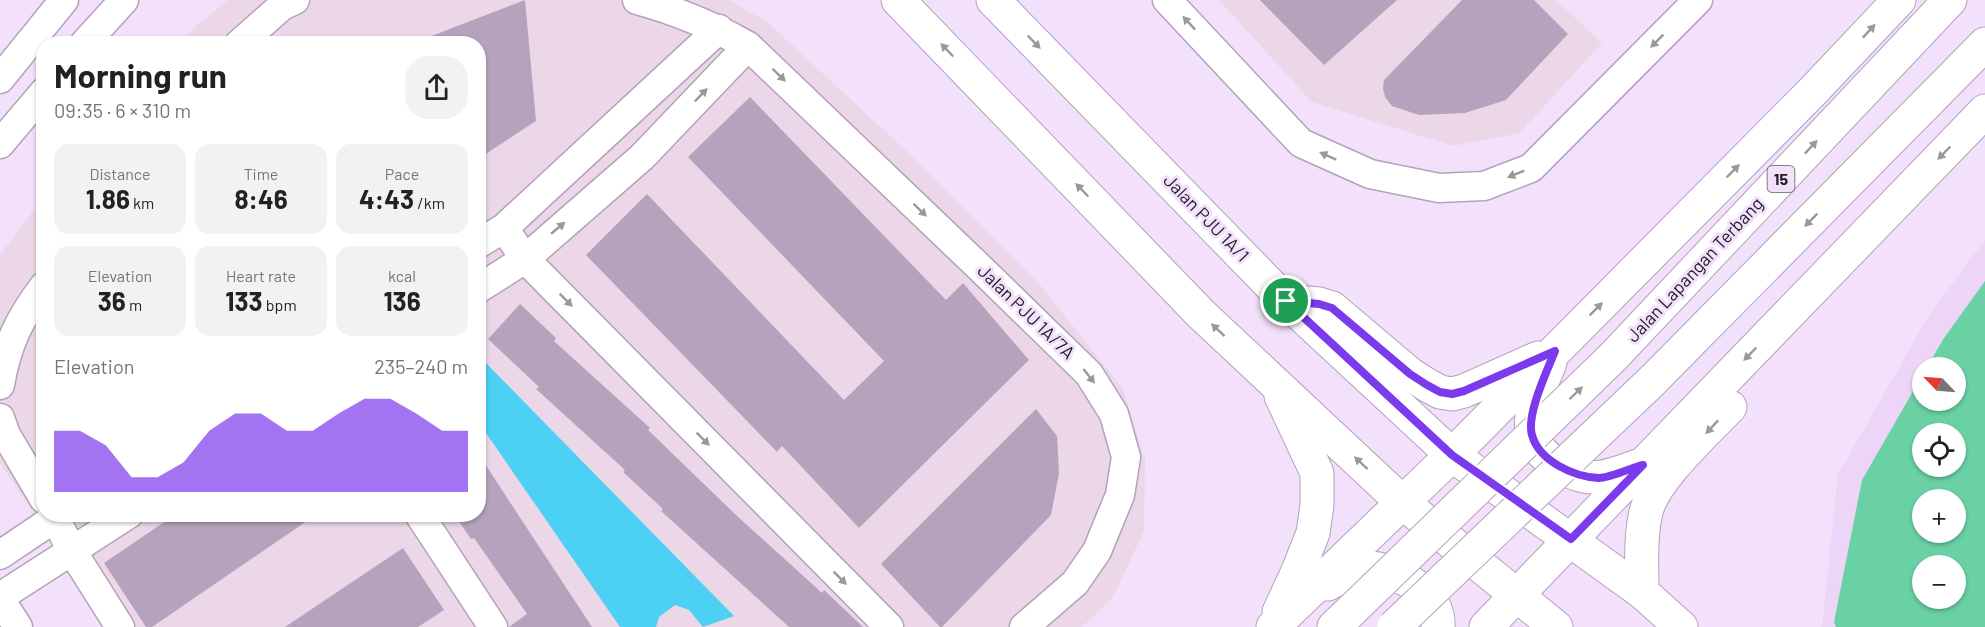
<!DOCTYPE html>
<meta charset="utf-8">
<style>
body{margin:0;font-family:Barlow,sans-serif;background:#f2f2f2;color:#222;height:100vh;display:flex;flex-direction:column;font-size:22px;white-space:nowrap}
*{box-sizing:border-box;margin:0}
p{font-size:20px;color:#767676}
.icon{flex:none;width:33px;height:33px;fill:none;stroke:currentColor;stroke-width:2;stroke-linecap:round;stroke-linejoin:round}
.map{position:relative;flex:1;overflow:hidden}
.panel{position:absolute;left:36px;top:36px;width:450px;height:486px;display:flex;flex-direction:column;background:#fff;border-radius:24px;box-shadow:0 2px 4px #0004}
.panel>*{flex:none}
.needle{width:39px;rotate:295deg}
.fabs{position:absolute;left:1912px;top:357px;display:grid;gap:12px}
.fabs a{display:grid;place-items:center;width:54px;height:54px;border-radius:50%;background:#fff;box-shadow:0 2px 4px #0004;font-size:30px}
.pin{position:absolute;display:grid;place-items:center;width:51px;height:51px;color:#fff;margin:-26px;border:3px solid #fff;border-radius:50%;box-shadow:0 2px 6px #0007}
.round{display:grid;place-items:center;flex:none;width:63px;height:63px;border-radius:24px;background:#f2f2f2}
.overview{display:flex;align-items:center;justify-content:space-between;height:102px;padding:0 18px}
h1{font-size:33px;font-weight:700;line-height:45px}
.stats{display:grid;grid-template-columns:repeat(3,1fr);gap:9px;height:102px;padding:6px 18px}
.stats div{display:grid;align-content:center;border-radius:15px;background:#f2f2f2;text-align:center}
.stats b{font-size:26px;font-weight:700}
.stats small{font-size:16px;font-weight:400}
.stats p{font-size:16px}
.chart{height:168px;padding:12px 18px}
.chart p{display:flex;justify-content:space-between}
.chart svg{width:100%;height:108px;margin-top:6px;fill:#7c3aed;opacity:.7}
.map>svg:first-child{display:block}
.commercial{fill:#ebd7e7}
.built{fill:#ecd5f7;fill-rule:evenodd}
.grass{fill:#6ad1a5;fill-rule:evenodd}
.water{fill:#4cd0f3}
.building{fill:#b5a3bd}
.lines{fill:none;stroke-linecap:round;stroke-linejoin:round}
.minor-casing{stroke:#b3a2bb;stroke-width:31}
.major-casing{stroke:#b3a2bb;stroke-width:35}
.minor{stroke:#fff;stroke-width:28}
.major{stroke:#fff;stroke-width:33}
.major-bridge-casing{stroke:#b3a2bb;stroke-width:35;stroke-linecap:butt}
.major-bridge{stroke:#fff;stroke-width:33}
.oneway{fill:#9b989c}
.route-casing{stroke:#fff;stroke-width:12}
.route{stroke:#7c3aed;stroke-width:8}
.labels{text-anchor:middle;stroke-width:6;stroke-linejoin:round;paint-order:stroke}
.shield{fill:#f3e0fb;stroke:#605664;stroke-width:1.5}
.shield-label{font-size:16px;font-weight:bold;fill:#211b24}
.street-label{font-size:18px;fill:#211b24;stroke:#f3e0fb}
</style>
<div class="map">
<svg width="1985" height="627" viewBox="0 0 1985 627">
<rect width="100%" height="100%" fill="#f3e0fb"/>
<g class="commercial">
<polygon points="228,0 729,0 767,22 915,159 1040,285 1123,389 1145,459 1144,531 1113,597 1082,627 110,627 0,463 0,255 43,198 44,514 478,514 478,44 180,43 197,25"/>
<polygon points="1219,0 1556,0 1602,43 1520,133 1453,146 1312,102"/>
</g>
<path class="built" d="M1985,240V627H1822L1838,475L1929,315ZM1923,368H1956V400H1923ZM1923,434H1956V466H1923ZM1923,500H1956V532H1923ZM1923,566H1956V598H1923Z"/>
<path class="grass" d="M1985,281V627H1836L1834,622L1862,480L1923,374V400H1956V368L1927,367L1944,338ZM1923,434H1956V466H1923ZM1923,500H1956V532H1923ZM1923,566H1956V598H1923Z"/>
<polygon class="water" points="478,356 479,356 734,616 703,627 689,610 675,605 659,617 656,627 620,627 479,423"/>
<g class="building">
<polygon points="525,0 536,121 478,159 478,44 416,42"/>
<polygon points="1260,0 1397,0 1324,65"/>
<polygon points="1462,0 1534,0 1568,34 1506,100 1465,113 1419,115 1392,106 1385,97 1383,88 1384,80"/>
<polygon points="750,97 946,300 963,283 1029,360 859,528 782,446 777,452 586,255 647,194 844,400 884,361 688,157"/>
<polygon points="520,304 556,338 554,341 650,428 648,430 736,515 822,593 824,590 863,627 789,627 661,511 663,509 623,472 625,470 536,389 539,387 488,339"/>
<polygon points="1036,409 1057,436 1059,473 1051,515 942,627 940,627 881,564"/>
<polygon points="478,453 517,513 592,627 509,627 527,614 474,538 471,539 454,514 478,514"/>
<polygon points="176,514 317,514 152,627 146,627 104,563"/>
<polygon points="403,548 444,610 418,627 285,627"/>
</g>
<g class="lines">
<g class="minor-casing">
<g id="minor">
<path d="M637,0C677,11 712,25 748,46L977,265L1089,374L1114,414L1126,457L1120,495L1097,551L1075,583L1024,627"/>
<polyline points="1167,0 1301,143 1370,174 1439,188 1484,186 1531,168 1698,0"/>
<polyline points="84,44 124,0"/>
<polyline points="239,44 282,6 295,0"/>
<polyline points="0,79 64,0"/>
<polyline points="0,144 44,92"/>
<polyline points="504,228 525,259 889,627"/>
<polyline points="478,244 504,228 719,29"/>
<polyline points="478,289 525,259 642,157 748,46"/>
<path d="M0,385C7,344 19,319 44,286"/>
<polyline points="0,418 6,435 44,499"/>
<polyline points="53,514 72,551 120,627"/>
<polyline points="419,514 493,627"/>
<polyline points="0,555 61,514"/>
<polyline points="0,597 129,514"/>
<polyline points="0,599 18,627"/>
</g>
</g>
<g class="major-casing">
<g id="major">
<polyline points="898,0 1201,314 1403,503 1556,627"/>
<polyline points="993,0 1286,301 1452,455 1642,592 1681,627"/>
<polyline points="1286,301 1319,304 1332,308 1410,374 1427,385 1440,392 1452,394 1464,391 1538,358"/>
<polyline points="1613,357 1950,0"/>
<path d="M1550,363C1542,382 1528,413 1532,434C1536,458 1578,481 1601,477C1615,475 1628,469 1641,465"/>
<polyline points="1652,381 1985,44"/>
<path d="M1328,584C1340,578 1357,567 1371,568C1399,570 1441,595 1438,627"/>
<path d="M1642,592C1642,565 1640,538 1646,512C1653,480 1706,432 1730,407"/>
<polyline points="1279,612 1298,571 1313,533 1317,505 1317,473 1281,396"/>
<polyline points="1273,627 1452,455 1813,91 1899,0"/>
<polyline points="1334,627 1353,609"/>
<polyline points="1486,627 1985,111"/>
</g>
</g>
<use href="#minor" class="minor"/>
<use href="#major" class="major"/>
<g class="major-bridge-casing">
<g id="major-bridge">
<polyline points="1353,609 1613,357"/>
<polyline points="1394,627 1652,381"/>
</g>
</g>
<use href="#major-bridge" class="major-bridge"/>
</g>
<defs><path id="oneway-solid" d="M-6-.8H1V-3.2L6.5 0L1 3.2V.8H-6Z" transform="scale(1.5)"/></defs>
<g class="oneway">
<use href="#oneway-solid" transform="translate(1189 23) rotate(-133)"/>
<use href="#oneway-solid" transform="translate(1869 31) rotate(-47)"/>
<use href="#oneway-solid" transform="translate(1657 41) rotate(135)"/>
<use href="#oneway-solid" transform="translate(1034 42) rotate(46)"/>
<use href="#oneway-solid" transform="translate(947 50) rotate(-134)"/>
<use href="#oneway-solid" transform="translate(779 75) rotate(44)"/>
<use href="#oneway-solid" transform="translate(701 95) rotate(-46)"/>
<use href="#oneway-solid" transform="translate(1811 147) rotate(-47)"/>
<use href="#oneway-solid" transform="translate(1944 153) rotate(134)"/>
<use href="#oneway-solid" transform="translate(1328 156) rotate(-156)"/>
<use href="#oneway-solid" transform="translate(1733 171) rotate(-45)"/>
<use href="#oneway-solid" transform="translate(1516 174) rotate(158)"/>
<use href="#oneway-solid" transform="translate(1082 190) rotate(-134)"/>
<use href="#oneway-solid" transform="translate(920 210) rotate(44)"/>
<use href="#oneway-solid" transform="translate(1811 220) rotate(135)"/>
<use href="#oneway-solid" transform="translate(558 228) rotate(-40)"/>
<use href="#oneway-solid" transform="translate(566 300) rotate(45)"/>
<use href="#oneway-solid" transform="translate(1596 309) rotate(-45)"/>
<use href="#oneway-solid" transform="translate(1218 330) rotate(-137)"/>
<use href="#oneway-solid" transform="translate(1750 354) rotate(134)"/>
<use href="#oneway-solid" transform="translate(1089 376) rotate(52)"/>
<use href="#oneway-solid" transform="translate(1576 393) rotate(-44)"/>
<use href="#oneway-solid" transform="translate(1712 427) rotate(133)"/>
<use href="#oneway-solid" transform="translate(703 439) rotate(45)"/>
<use href="#oneway-solid" transform="translate(1361 463) rotate(-137)"/>
<use href="#oneway-solid" transform="translate(840 578) rotate(45)"/>
</g>
<g class="lines">
<g class="route-casing">
<path id="route" d="M1286,301L1319,304L1332,308L1410,374L1427,385L1440,392L1452,394L1464,391L1555,351C1547,371 1526,415 1532,435C1539,461 1574,477 1599,478C1610,478 1631,468 1643,465L1571,539L1452,455Z"/>
</g>
<use href="#route" class="route"/>
</g>
<g class="labels">
<rect class="shield" x="1767.5" y="166" width="27" height="26" rx="4.5"/>
<g class="shield-label">
<text x="1781" y="185">15</text>
</g>
<g class="street-label">
<text transform="translate(1206 218) rotate(46)" y="6">Jalan PJU 1A/1</text>
<text transform="translate(1695 270) rotate(-47)" y="6">Jalan Lapangan Terbang</text>
<text transform="translate(1026 312) rotate(44)" y="6">Jalan PJU 1A/7A</text>
</g>
</g>
</svg>
<div class="fabs">
<a><svg class="needle" viewBox="-14 -14 28 28"><path d="M0-13l5 13h-10z" fill="#e53935"/><path d="M0 13l5-13h-10z" fill="#767676"/></svg></a>
<a><svg class="icon" aria-label="locate" viewBox="0 0 24 24"><circle cx="12" cy="12" r="6"/><path d="M12 2v4M12 18v4M2 12h4M18 12h4"/></svg></a>
<a>+</a>
<a>−</a>
</div>
<div class="pin" style="left:1286px;top:301px;background:#1e9e55"><svg class="icon" aria-label="arrive" viewBox="0 0 24 24"><path d="M6 21V4h12l-3 4 3 4H6"/></svg></div>
<section class="panel">
<div class="overview"><div><h1>Morning run</h1><p>09:35 · 6 × 310 m</p></div><a class="round"><svg class="icon" aria-label="share" viewBox="0 0 24 24"><path d="M12 15V3M7 8l5-5 5 5M5 13v7h14v-7"/></svg></a></div>
<div class="stats">
<div><p>Distance</p><b>1.86<small> km</small></b></div>
<div><p>Time</p><b>8:46</b></div>
<div><p>Pace</p><b>4:43<small> /km</small></b></div>
</div>
<div class="stats">
<div><p>Elevation</p><b>36<small> m</small></b></div>
<div><p>Heart rate</p><b>133<small> bpm</small></b></div>
<div><p>kcal</p><b>136</b></div>
</div>
<div class="chart"><p><span>Elevation</span>235–240 m</p>
<svg viewBox="0 0 160 44" preserveAspectRatio="none"><path d="M0 44V19L10 19L20 25L30 38L40 38L50 32L60 19L70 12L80 12L90 19L100 19L110 12L120 6L130 6L140 12L150 19L160 19V44z"/></svg>
</div>
</section>
</div>
